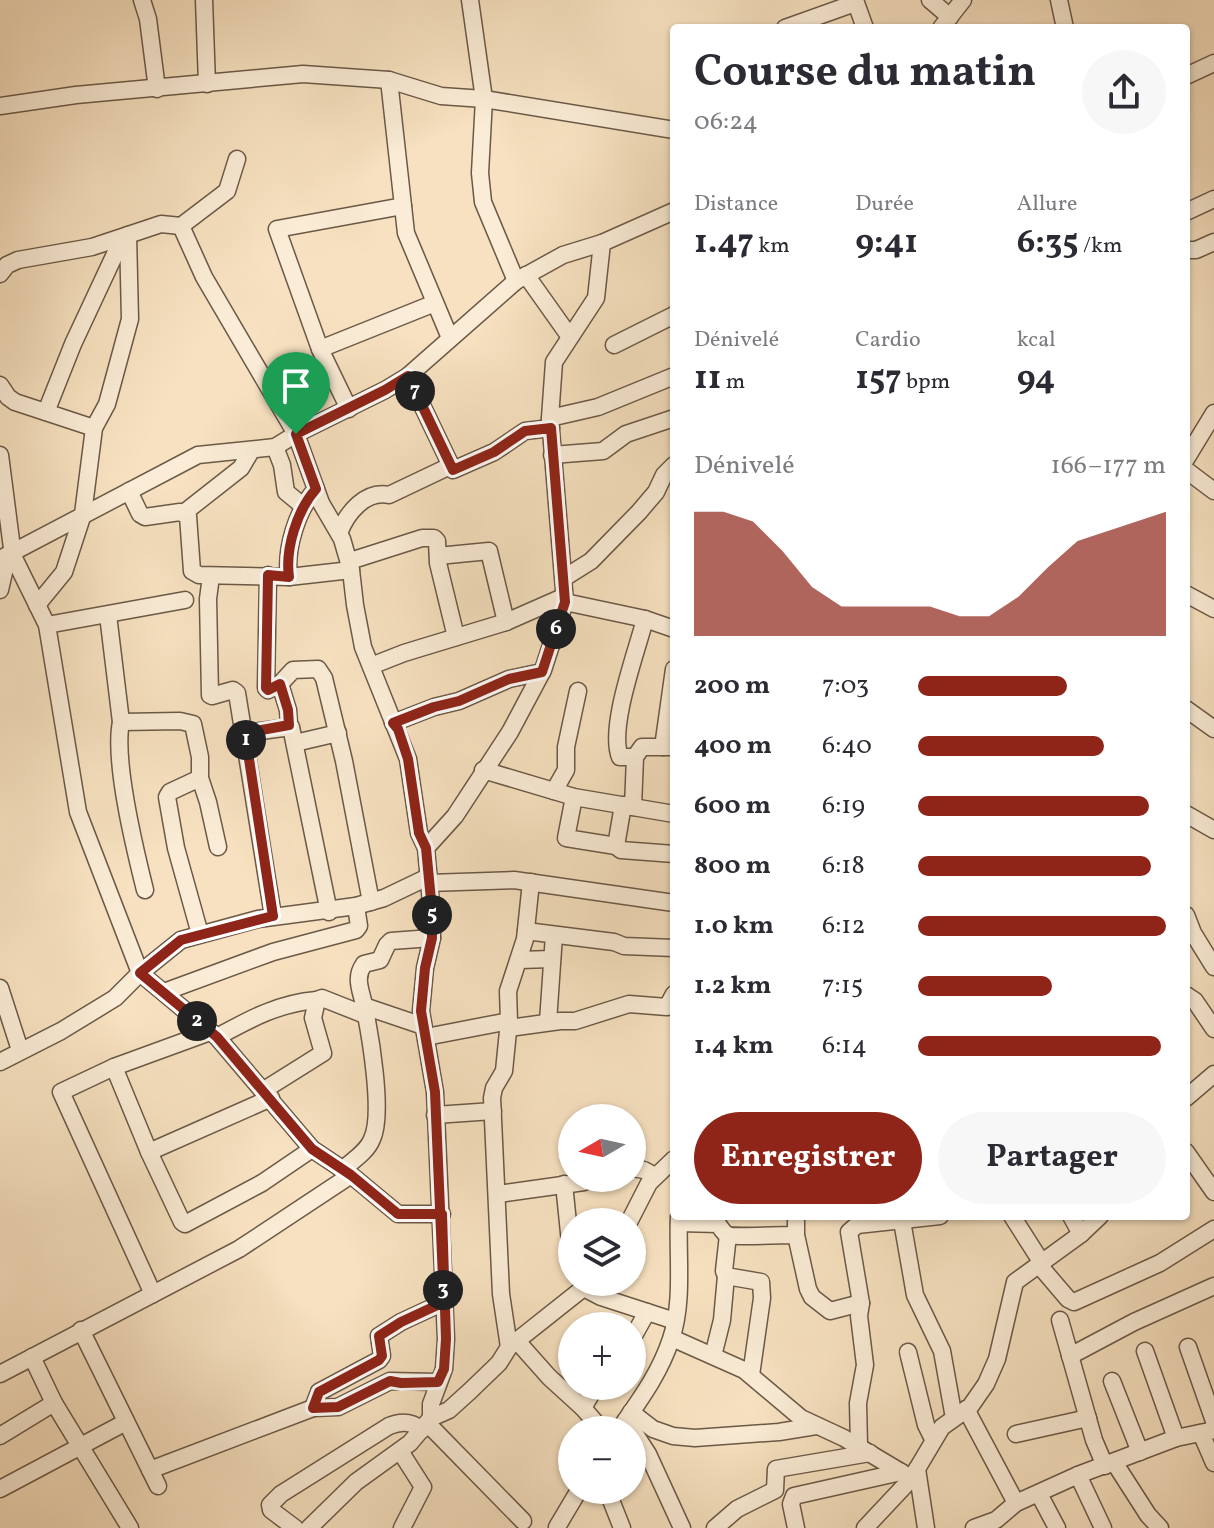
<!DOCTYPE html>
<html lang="fr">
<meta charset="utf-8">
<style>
body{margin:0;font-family:Vollkorn,serif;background:#f7f7f7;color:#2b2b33;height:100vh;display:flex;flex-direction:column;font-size:30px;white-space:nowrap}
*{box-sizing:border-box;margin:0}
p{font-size:26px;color:#7c7c81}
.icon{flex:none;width:44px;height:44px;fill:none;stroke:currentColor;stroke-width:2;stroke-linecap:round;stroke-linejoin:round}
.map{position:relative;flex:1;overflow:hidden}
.panel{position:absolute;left:670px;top:24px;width:520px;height:1196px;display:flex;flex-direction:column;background:#fff;border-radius:8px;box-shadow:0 2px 6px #0004}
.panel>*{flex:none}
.needle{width:52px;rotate:261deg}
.buttons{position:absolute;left:558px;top:1104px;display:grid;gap:16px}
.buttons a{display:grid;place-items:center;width:88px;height:88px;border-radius:50%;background:#fff;box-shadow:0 2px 6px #0004;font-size:40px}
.pin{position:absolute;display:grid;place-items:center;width:68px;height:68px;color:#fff;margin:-82px -34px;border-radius:50% 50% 50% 0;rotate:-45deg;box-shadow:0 0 8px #0007}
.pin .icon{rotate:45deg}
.km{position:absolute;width:40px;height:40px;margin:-20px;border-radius:50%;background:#222;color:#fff;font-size:22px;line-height:40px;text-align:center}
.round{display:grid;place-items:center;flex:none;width:84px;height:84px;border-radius:42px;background:#f7f7f7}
.headline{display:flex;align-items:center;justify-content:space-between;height:136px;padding:0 24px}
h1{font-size:44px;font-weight:700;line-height:60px}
.stats{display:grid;grid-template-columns:repeat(3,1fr);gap:12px;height:136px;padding:8px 24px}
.stats div{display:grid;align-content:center}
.stats b{font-size:34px;font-weight:700}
.stats small{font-size:22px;font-weight:400}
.stats p{font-size:22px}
.chart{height:224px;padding:16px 24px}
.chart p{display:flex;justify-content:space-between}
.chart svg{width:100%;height:144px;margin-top:8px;fill:#8f2418;opacity:.7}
.action{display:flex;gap:16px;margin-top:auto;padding:16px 24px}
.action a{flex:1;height:92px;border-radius:48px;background:#8f2418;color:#fff;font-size:32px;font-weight:700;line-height:92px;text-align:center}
.action a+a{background:#f7f7f7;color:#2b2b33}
ul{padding:0 24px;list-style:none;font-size:26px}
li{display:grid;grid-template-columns:128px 96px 1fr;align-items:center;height:60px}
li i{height:20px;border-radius:10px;background:#8f2418}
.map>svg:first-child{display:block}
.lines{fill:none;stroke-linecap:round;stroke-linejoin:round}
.minor-casing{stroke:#6b5947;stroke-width:19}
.minor{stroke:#faecd6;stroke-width:16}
.route-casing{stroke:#fff;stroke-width:16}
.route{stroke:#8f2418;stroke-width:10}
</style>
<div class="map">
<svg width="1214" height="1528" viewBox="0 0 1214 1528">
<rect width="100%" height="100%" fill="#f7e1c0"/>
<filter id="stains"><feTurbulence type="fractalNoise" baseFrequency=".0025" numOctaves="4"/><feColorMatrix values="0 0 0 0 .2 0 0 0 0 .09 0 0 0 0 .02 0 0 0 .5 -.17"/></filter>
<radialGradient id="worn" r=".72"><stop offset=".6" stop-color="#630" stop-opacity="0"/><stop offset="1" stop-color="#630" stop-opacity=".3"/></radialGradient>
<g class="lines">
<g class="minor-casing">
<g id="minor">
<polyline points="142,0 148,19 157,89"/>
<polyline points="204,0 207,84"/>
<polyline points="470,0 484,99 480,173 483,202 516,281"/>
<polyline points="855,0 865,28"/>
<polyline points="930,0 950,17"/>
<polyline points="1059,0 1065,28"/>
<polyline points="785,28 855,3"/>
<polyline points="941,28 963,0"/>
<polyline points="1186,76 1214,63"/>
<polyline points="389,80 406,233 450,338"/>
<polyline points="0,106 76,95 303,74 389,80 441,96 484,99 674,130"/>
<polyline points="1186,212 1214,199"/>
<polyline points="181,226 204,277 296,434 321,503 342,539 351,570 355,605 363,647 408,759 419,833 426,848 432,915 432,938 425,968 421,1011 435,1092 446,1339 444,1369 431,1404 431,1418"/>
<polyline points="1186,250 1196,250 1214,242"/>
<polyline points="0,274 7,265 18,260 92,247 161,224 181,226 227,191 237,159"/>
<polyline points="526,275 570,337"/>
<polyline points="614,345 674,315"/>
<polyline points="320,349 435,303"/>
<polyline points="408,376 453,470 494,452 525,431 551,428"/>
<polyline points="0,385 8,397 15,402 94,428"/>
<polyline points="349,409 320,349 277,229 403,206"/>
<polyline points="46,412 73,344 115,254 119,239"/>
<polyline points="550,418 598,407 674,376"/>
<polyline points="275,447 282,465 286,492 303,506"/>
<polyline points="0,455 13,556 47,625 78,812 140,973 217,1037 312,1149 351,1175 398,1214 442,1214"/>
<polyline points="552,455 603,451 626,434 674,418"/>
<polyline points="1186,459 1214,413"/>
<polyline points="1186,470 1214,491"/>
<polyline points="129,491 140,514 145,517 180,512 188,516 192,571 199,575 289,577 351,570"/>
<polyline points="185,512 241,468 251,451"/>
<path d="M339,533C347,513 365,490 389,495L450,466"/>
<polyline points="438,556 489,551 506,622"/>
<polyline points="0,559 198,455 275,447 296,434 385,390 408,376 516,281 563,255 602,243"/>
<polyline points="350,561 422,538 434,538 437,541 438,563 456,637"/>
<polyline points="268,575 266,688 268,690 280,684 293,670 318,669 324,678 344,761 371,902"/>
<polyline points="211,576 208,599 210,695 212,696 233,690 237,693 273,916"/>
<path d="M289,577C285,549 297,510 316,489"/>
<polyline points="564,578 591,561 639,512 656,492 664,475 674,465"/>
<polyline points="0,590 8,555"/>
<polyline points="1186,594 1214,609"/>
<polyline points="565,602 645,619 674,629"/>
<polyline points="37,605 64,572 83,514 94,428 107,404 130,319 128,235"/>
<path d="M108,615L121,722C113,761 135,850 145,890"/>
<polyline points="47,625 185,600"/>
<polyline points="371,666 404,653 506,622 563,597"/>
<polyline points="280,684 288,710 289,725"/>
<polyline points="1186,709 1214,729"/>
<polyline points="121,722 180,721 193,724 200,757 200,778 208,802 218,847"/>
<polyline points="393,723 434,707 459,701 509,679 542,672"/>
<polyline points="245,733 291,727 329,912"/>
<polyline points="295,743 338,733"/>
<polyline points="663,747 674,669"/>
<path d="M635,757H620C608,727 637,651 645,619"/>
<polyline points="483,770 574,797 674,814"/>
<polyline points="200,778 170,792 167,797 176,848 200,934"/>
<polyline points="554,791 566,770 566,747 578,691"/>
<polyline points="574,797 566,838 616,846"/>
<polyline points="623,805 616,846 621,850 674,854"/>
<polyline points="633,807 635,757 642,747 674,747"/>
<polyline points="1186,814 1214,830"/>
<polyline points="426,848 455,816 510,732 543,670 565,602 550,418 554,362 596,298 602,243 674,211"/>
<polyline points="429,883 514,880 674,903"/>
<polyline points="1186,915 1193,933 1214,967"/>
<polyline points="526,931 614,942 624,946 674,948"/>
<polyline points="519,960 552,959"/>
<polyline points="0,988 20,1050"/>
<polyline points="164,992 273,952 356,930 359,926 356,906"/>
<polyline points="1186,995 1195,1001 1214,1029"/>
<polyline points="364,1006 423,1026"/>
<polyline points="548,1022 554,935"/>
<polyline points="509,1028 560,1021 575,1021 629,1004 667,1007 674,994"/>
<path d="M217,1037C250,1019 279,1003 317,1000"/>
<polyline points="426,1037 509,1021"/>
<polyline points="0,1062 61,1031 115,998 140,973 181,940 258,919 356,906 384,898 428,877"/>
<polyline points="114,1067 149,1152 182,1222 185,1224 262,1183 312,1149"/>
<polyline points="264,1090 323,1053 313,1018 317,1000 322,998 365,1015"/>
<polyline points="1186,1098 1214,1074"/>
<polyline points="435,1115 493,1111"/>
<polyline points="149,1152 271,1098"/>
<polyline points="1186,1152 1214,1192"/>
<polyline points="632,1168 644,1170 655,1176"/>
<path d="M342,1170C352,1161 367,1152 372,1139C384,1114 370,1034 364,1005C361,990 354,978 364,964L380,960L387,945L391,941L432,938"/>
<polyline points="564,1184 572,1262"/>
<polyline points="498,1194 584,1182 589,1178"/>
<polyline points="796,1216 796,1235 808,1289 812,1297 830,1311 861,1303"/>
<polyline points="1012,1216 1042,1263"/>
<polyline points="1071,1216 1081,1234"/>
<polyline points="902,1221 915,1295 942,1351 954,1418"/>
<polyline points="629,1222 649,1183 674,1159"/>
<path d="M679,1223L718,1224C719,1226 725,1234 727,1235C730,1237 786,1235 796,1235"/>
<polyline points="728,1235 724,1271 726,1276 761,1282 762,1298 751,1375"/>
<polyline points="1039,1265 1068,1299 1074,1302 1160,1263 1214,1229"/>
<polyline points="584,1288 601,1297 675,1321"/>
<polyline points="153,1294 61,1092 114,1067 210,1032"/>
<polyline points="1060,1320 1094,1440 1105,1466"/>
<polyline points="81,1330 158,1486"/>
<polyline points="672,1338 744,1370 801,1418 844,1438 911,1478"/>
<polyline points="632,1339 647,1312"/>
<polyline points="517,1341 549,1377 583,1408 596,1386"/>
<polyline points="509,1347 501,1294 492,1098 494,1088 504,1071 509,1021 508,991 525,939 531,882"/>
<polyline points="1188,1347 1214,1421"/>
<polyline points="1145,1351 1176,1438"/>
<polyline points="908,1352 926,1425 933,1439"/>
<polyline points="713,1356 722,1320 726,1276"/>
<polyline points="1070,1356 1134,1322 1214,1286"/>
<polyline points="32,1357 54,1403 130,1528"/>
<polyline points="0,1374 239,1249 351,1175"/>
<polyline points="1112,1381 1140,1452"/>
<polyline points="313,1408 319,1392 379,1360 382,1356 379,1336 401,1322 444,1302"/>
<polyline points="583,1408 602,1430"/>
<polyline points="966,1409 1016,1503"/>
<polyline points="631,1412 653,1429 673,1436 695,1438 779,1432 816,1426"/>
<polyline points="626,1420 648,1454 682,1528"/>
<polyline points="428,1424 523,1521"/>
<path d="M619,1430C639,1401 660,1373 671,1339C684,1301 677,1256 679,1216"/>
<polyline points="1201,1433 1214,1463"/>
<polyline points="1016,1434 1088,1418"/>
<polyline points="0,1436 54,1403"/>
<polyline points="859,1446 858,1403 865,1365 859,1316 861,1303 849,1232 857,1225 940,1216"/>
<polyline points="400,1451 423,1487 402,1528"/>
<polyline points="1114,1462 1148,1515 1160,1528"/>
<polyline points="917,1469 926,1528"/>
<polyline points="150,1470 313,1408 338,1407 390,1381 438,1382"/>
<polyline points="1078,1475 1103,1528"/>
<polyline points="0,1489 126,1422"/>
<polyline points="607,1490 622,1528"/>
<polyline points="1039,1494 1057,1528"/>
<polyline points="557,1527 579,1490"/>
<path d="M295,1528L271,1510L270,1505L281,1494L389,1426C401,1421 411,1421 422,1430"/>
<polyline points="309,1528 356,1482 410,1443 431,1418 449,1410 470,1391 499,1363 509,1347 591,1282"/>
<polyline points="715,1528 737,1509 775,1490 776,1469 870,1453"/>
<polyline points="796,1528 791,1504 794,1496 901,1472"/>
<polyline points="865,1528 911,1479 942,1427 970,1407 986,1384 997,1359 1015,1282 1081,1234 1100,1216"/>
<polyline points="974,1528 996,1520 1016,1503 1078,1475 1176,1438 1214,1430"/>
</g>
</g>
<use href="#minor" class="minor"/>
</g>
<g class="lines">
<g class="route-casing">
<path id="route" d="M296,434L316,489C297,510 285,549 289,577L268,575L266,688L268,690L280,684L288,710L289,725L245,733L273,916L181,940L140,973L217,1037L312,1149L351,1175L398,1214H442L446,1339L444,1369L438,1382L401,1383L390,1381L338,1407L313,1408L319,1392L379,1360L382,1356L379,1336L401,1322L444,1302L435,1092L421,1011L425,968L432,938L431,900L426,848L419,833L408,759L398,729L393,723L434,707L459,701L509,679L542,672L565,602L551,428L525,431L494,452L453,470L408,376L385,390L296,434"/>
</g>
<use href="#route" class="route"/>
</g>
<rect width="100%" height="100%" filter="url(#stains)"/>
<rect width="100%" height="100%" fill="url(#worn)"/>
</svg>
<div class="buttons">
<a><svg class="needle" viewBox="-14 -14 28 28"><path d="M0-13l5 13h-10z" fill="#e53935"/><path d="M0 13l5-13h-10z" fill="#7c7c81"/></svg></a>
<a><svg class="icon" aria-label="layers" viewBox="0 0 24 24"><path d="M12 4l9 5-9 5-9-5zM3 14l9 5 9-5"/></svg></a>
<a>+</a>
<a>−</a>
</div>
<div class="pin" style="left:296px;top:434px;background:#1e9e55"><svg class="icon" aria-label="arrive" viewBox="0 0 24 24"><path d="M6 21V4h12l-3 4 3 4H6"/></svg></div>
<b class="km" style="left:246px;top:740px">1</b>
<b class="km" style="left:197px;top:1021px">2</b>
<b class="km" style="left:443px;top:1290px">3</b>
<b class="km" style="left:432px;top:915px">5</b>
<b class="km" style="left:556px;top:629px">6</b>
<b class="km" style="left:415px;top:391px">7</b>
<section class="panel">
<div class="headline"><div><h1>Course du matin</h1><p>06:24</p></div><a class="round"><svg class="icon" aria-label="share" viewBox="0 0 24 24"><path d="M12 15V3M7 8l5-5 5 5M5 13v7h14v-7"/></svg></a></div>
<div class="stats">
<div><p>Distance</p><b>1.47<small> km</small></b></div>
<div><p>Durée</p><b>9:41</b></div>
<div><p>Allure</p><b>6:35<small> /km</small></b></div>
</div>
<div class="stats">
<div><p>Dénivelé</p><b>11<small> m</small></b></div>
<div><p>Cardio</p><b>157<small> bpm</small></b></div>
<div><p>kcal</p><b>94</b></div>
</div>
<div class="chart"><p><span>Dénivelé</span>166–177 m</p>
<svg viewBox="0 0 160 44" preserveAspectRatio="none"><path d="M0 44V6L10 6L20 9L30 18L40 29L50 35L60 35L70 35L80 35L90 38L100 38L110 32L120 23L130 15L140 12L150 9L160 6V44z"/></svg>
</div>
<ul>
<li><b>200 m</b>7:03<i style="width:60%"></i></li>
<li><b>400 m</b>6:40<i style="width:75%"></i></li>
<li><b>600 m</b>6:19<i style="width:93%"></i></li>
<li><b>800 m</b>6:18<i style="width:94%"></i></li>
<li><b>1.0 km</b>6:12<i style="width:100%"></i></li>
<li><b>1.2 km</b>7:15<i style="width:54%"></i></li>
<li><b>1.4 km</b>6:14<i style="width:98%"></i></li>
</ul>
<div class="action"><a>Enregistrer</a><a>Partager</a></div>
</section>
</div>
